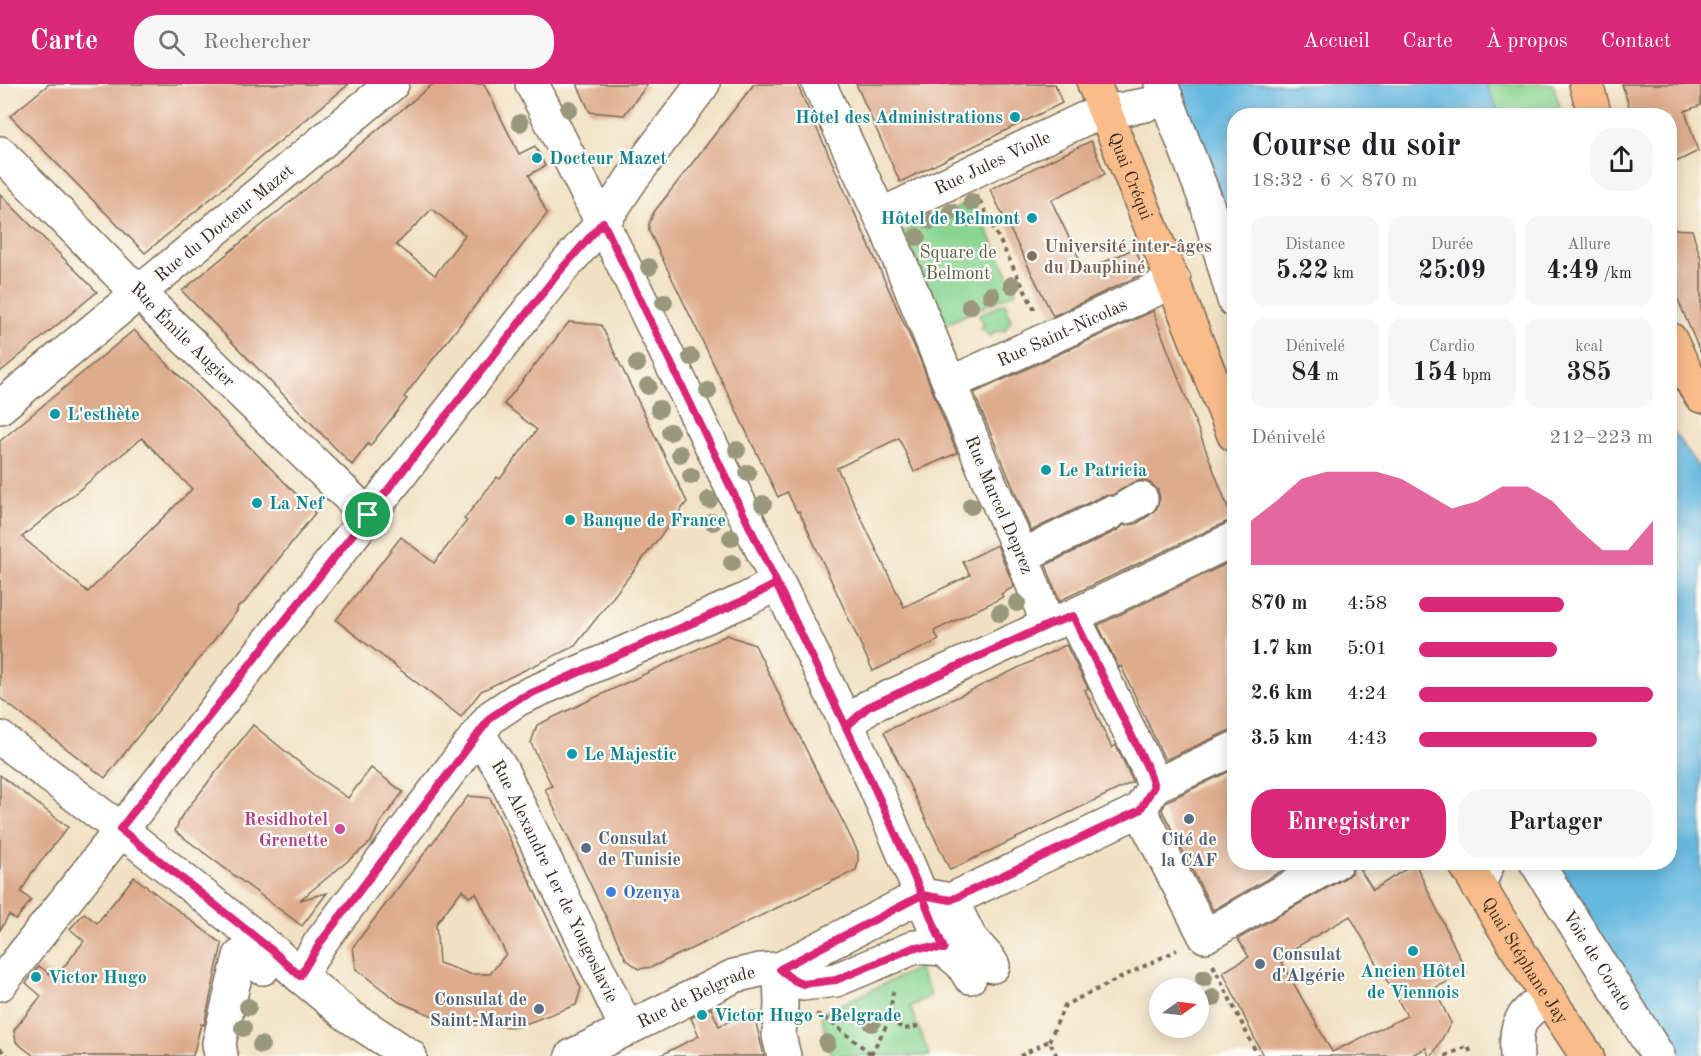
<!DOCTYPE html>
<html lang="fr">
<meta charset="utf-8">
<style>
body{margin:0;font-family:"Old Standard TT",serif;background:#f6f6f6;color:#202124;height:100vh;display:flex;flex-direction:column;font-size:22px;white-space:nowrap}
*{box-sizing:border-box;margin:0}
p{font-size:20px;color:#757577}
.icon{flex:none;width:33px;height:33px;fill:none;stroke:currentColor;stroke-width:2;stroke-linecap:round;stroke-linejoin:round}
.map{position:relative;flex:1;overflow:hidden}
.panel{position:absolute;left:1227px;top:24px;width:450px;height:762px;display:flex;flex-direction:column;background:#fff;border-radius:24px;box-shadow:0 3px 15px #0003}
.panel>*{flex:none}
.needle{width:39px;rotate:76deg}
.buttons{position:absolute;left:1149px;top:894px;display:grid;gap:12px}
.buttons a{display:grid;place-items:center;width:60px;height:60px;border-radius:50%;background:#fff;box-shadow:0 3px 15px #0003;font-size:30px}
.pin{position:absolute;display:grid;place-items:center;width:51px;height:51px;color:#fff;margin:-26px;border:3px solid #fff;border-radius:50%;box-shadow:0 2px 6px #0007}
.round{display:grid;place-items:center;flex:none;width:63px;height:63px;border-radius:24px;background:#f6f6f6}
.overview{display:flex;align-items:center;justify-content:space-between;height:102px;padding:0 24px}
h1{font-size:33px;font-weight:800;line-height:45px}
.stats{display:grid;grid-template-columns:repeat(3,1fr);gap:9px;height:102px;padding:6px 24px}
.stats div{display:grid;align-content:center;border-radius:15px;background:#f6f6f6;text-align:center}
.stats b{font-size:26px;font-weight:800}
.stats small{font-size:16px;font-weight:400}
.stats p{font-size:16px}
.chart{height:168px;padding:12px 24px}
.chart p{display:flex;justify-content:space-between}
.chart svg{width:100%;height:108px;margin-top:6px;fill:#db2777;opacity:.7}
.primary-button{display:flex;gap:12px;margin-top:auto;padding:12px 24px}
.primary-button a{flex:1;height:69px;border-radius:24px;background:#db2777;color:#fff;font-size:24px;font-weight:800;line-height:69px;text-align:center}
.primary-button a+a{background:#f6f6f6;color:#202124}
ul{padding:0 24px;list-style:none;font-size:20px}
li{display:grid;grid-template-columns:96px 72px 1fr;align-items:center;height:45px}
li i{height:15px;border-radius:8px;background:#db2777}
header{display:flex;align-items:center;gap:36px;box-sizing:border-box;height:84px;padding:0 30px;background:#db2777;color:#fff}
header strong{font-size:28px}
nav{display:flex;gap:33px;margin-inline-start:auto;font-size:21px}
.search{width:420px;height:54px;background:#f6f6f6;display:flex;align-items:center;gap:15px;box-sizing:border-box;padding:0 21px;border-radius:24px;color:#757577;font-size:22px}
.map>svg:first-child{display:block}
.green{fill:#8ad592;stroke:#628058;stroke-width:1.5}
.water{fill:#65b8e0;stroke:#50717f;stroke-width:1.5}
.building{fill:#deab8c;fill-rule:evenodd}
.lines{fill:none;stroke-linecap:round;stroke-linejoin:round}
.minor-casing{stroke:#7b6a58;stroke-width:36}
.major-casing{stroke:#7b6a58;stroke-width:36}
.path{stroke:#7b6a58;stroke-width:4;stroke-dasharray:4.5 4.5;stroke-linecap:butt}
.minor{stroke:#fff;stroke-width:33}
.major{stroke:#f9bc8a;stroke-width:33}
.tree{fill:#9a987c}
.route-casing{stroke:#fff;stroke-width:12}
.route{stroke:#db2777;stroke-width:8}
.culture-dot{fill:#0f9aa8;stroke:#fdfcf7;stroke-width:2}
.education-dot{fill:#8d6e63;stroke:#fdfcf7;stroke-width:2}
.service-dot{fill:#5c6f8a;stroke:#fdfcf7;stroke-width:2}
.hotel-dot{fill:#d1479c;stroke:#fdfcf7;stroke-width:2}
.shop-dot{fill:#3f7fe0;stroke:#fdfcf7;stroke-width:2}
.labels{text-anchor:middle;stroke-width:4.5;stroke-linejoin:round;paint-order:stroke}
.culture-label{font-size:18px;font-weight:bold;fill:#0d838f;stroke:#fdfcf7;text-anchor:start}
.street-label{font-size:18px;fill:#3b2a1e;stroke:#fdfcf7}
.education-label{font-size:18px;font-weight:bold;fill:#785e54;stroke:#fdfcf7;text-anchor:start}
.park-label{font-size:18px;fill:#535d41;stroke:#fdfcf7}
.hotel-label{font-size:18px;font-weight:bold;fill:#b23c85;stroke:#fdfcf7;text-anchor:end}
.service-label{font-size:18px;font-weight:bold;fill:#4e5e75;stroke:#fdfcf7;text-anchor:start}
.shop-label{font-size:18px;font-weight:bold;fill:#366cbe;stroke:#fdfcf7;text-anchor:start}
</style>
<header>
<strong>Carte</strong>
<div class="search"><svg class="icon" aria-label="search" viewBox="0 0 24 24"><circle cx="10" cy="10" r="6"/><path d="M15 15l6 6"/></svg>Rechercher</div>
<nav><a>Accueil</a><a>Carte</a><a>À propos</a><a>Contact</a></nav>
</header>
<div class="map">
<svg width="1701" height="972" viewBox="0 0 1701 972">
<rect width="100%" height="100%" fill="#fdfcf7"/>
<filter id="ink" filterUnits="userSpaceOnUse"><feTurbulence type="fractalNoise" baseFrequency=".0167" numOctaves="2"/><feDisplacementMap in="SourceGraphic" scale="12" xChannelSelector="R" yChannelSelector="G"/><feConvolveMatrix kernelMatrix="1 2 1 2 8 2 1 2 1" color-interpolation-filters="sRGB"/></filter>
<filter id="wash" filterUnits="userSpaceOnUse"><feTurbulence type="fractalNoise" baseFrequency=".008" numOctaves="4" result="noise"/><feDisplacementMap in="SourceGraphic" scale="24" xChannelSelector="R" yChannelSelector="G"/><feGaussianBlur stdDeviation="1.35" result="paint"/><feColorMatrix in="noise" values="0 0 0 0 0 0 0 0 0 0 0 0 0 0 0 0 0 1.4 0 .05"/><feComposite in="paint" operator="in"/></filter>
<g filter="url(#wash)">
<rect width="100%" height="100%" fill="#f1e1c3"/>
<g class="green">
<polygon points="1486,0 1553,0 1562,31 1500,31"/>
<polygon points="973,116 1016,208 942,242 900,149"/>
<polygon points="1005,219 1011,237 1004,247 993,248 991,252 980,244 984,240 979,231"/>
<polygon points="918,884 931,911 910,923 930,972 831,972 821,930"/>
</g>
<g class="water">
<polygon points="1171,0 1486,0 1500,31 1234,32 1234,175"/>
<polygon points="1670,343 1701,387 1701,972 1670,972 1549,779 1670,778"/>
</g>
<g id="blocks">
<g class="building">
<polygon points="49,0 349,0 145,169 10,32"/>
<path d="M433,0H484L519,70L535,62L545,82L529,91L547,130L419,293L404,313L407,315L370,362L368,360L352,381L182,207ZM432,125L465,151L435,191L396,161Z"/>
<polygon points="577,0 648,0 624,31 590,28"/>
<polygon points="754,0 797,0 919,273 957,369 914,388 899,354 837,384 904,523 970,491 963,478 997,461 1014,503 1001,510 1003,513 934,547 939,556 873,587 799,427 797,428 787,408 778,413 649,147 649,140 654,128"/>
<polygon points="856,0 1055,0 1062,19 900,98"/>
<polygon points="1622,0 1701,0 1701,21 1685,27 1698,67 1670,81 1670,32 1632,32"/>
<polygon points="1091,57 1105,90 1051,116 1085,187 1135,164 1145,189 1053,232 990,105"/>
<polygon points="0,110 97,208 0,288"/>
<polygon points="1670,145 1692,146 1701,175 1701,270 1670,197"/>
<polygon points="1153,227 1233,437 1226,438 1059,517 1046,481 1118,446 1124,441 1136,440 1150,431 1157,424 1160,414 1158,406 1150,399 1142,396 1132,399 1113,411 1102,412 1031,447 974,309"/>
<polygon points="569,238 601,241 687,418 575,562 481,607 461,633 336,536 401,453 434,479 467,437 464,435 497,393 500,395 537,346 504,320"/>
<path d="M134,246L315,429L244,519L238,522L237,527L105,694L0,614V357ZM142,354L192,405L88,508L22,453Z"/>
<polygon points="1234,476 1234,646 1226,648 1165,676 1121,582 1119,584 1098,541"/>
<polygon points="727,551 755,561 822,698 823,698 858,768 858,779 856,786 712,855 652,883 639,885 626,875 545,705 552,702 531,659 537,641"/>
<polygon points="1066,561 1088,604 1085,606 1112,664 1116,661 1133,698 950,786 884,648"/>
<polygon points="253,641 316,692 348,714 371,684 403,708 380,739 371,758 300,816 327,809 302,842 175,747 181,733"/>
<polygon points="1234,685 1234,778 1297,778 1213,826 1162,726 1167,717"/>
<polygon points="0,691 68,743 31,790 21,808 31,816 16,836 9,831 0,846"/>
<path d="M468,712L490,714L581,904L576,921L517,943L472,941L443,936L399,918L356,885L353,863ZM462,806L469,813L476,809L506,870L490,890H470L439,879L436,840Z"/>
<path d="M1355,778L1373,806L1415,779L1467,889L1434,904L1451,939L1432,972H1429L1426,964L1410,972H1263L1223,888L1249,873L1238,855L1345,794L1352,788ZM1350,832L1407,932L1332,968L1279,873Z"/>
<polygon points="134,793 222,860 204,941 201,940 193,972 34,972 16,958 14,946 41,912 26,899 39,882 55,894 84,857 70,845 84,829 97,839"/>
<polygon points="711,924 719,942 753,927 764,972 659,972 699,952 691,934"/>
</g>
</g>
</g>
<g filter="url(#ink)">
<use href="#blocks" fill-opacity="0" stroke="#7b6a58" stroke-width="1.5"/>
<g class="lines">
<g class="minor-casing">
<g id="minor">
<polyline points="532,0 626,186 863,674 944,865"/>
<path id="s1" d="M819,0L888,148L991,402L1022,472L1048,541"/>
<polyline points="1161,0 1207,120 1234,216"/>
<path id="s2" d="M0,69L121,192L141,207L154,224L368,431"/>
<path id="s3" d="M881,131L1084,35L1106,28L1145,21"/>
<path id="s4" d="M951,299L1174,197"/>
<path id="s5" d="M0,323L392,0"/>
<polyline points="1127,423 1141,415"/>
<polyline points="1022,472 1110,429"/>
<polyline points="1073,532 1148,685 1154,702"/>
<polyline points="846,643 868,623 1048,541 1073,532 1234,455"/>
<path id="s6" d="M479,651L501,685L627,945"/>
<polyline points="0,654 120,745 274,868 300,892 349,932 410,972"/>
<polyline points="1140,726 1205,852 1336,778"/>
<path id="s7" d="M1536,778L1658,972"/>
<polyline points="1478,802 1487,782 1487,778"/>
<polyline points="951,816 970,854 988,874 993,882"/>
<polyline points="780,885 793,896 803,900 836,896 915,863 944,865 962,880 970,893"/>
<polyline points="780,885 781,921 779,952 784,972"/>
<polyline points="300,892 320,859 491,633 518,615 745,516 776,500"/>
<polyline points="0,900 560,187 603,138 633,93 703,0"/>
<polyline points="221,972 219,959 240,872 263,884 274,868"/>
<path id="s8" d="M572,972L734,892L760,886L780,885L922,811L951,816L1140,726L1154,702L1234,665"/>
<path d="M1517,972C1515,936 1521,932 1548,912"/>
</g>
</g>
<g class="major-casing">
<g id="major">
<path id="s9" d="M1094,0L1234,351"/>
<polyline points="1586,0 1595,32"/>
<polyline points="1670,255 1687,290 1701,312"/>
<path id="s10" d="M1464,778L1534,892L1587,972"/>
</g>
</g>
<g class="path">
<polyline points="980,117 1036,229"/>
<polyline points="1213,881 1258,972"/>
<polyline points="816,930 828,936 874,972"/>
<polyline points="889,937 905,945 919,942"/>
<polyline points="1049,957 1065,921 1177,866"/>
<polyline points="0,965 8,972"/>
<polyline points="871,970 889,937 893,908 896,904"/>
<polyline points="1020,972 1049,957 1057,972"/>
<polyline points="1445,972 1468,962 1472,972"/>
</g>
<use href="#minor" class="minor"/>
<use href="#major" class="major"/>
</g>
<g class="tree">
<circle cx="569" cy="25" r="9"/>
<circle cx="520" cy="39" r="9"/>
<circle cx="972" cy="118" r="9"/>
<circle cx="951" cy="128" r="9"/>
<circle cx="931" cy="137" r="9"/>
<circle cx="917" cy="153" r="9"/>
<circle cx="649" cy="183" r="9"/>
<circle cx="1012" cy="201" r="9"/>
<circle cx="991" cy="211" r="9"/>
<circle cx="664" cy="218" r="9"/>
<circle cx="970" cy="222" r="9"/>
<circle cx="691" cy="273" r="9"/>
<circle cx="637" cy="280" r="9"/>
<circle cx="648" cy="302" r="9"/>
<circle cx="708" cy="307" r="9"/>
<circle cx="659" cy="325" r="9"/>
<circle cx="670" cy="348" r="9"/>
<circle cx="737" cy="366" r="9"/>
<circle cx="680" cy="370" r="9"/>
<circle cx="748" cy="389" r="9"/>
<circle cx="691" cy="392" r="9"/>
<circle cx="709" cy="416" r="9"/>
<circle cx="763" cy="420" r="9"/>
<circle cx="971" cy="422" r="9"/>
<circle cx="713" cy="438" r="9"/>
<circle cx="731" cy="454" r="9"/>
<circle cx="732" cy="479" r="9"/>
<circle cx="1017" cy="519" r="9"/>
<circle cx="1000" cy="529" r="9"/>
<circle cx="1204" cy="894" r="9"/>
<circle cx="1213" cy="914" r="9"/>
<circle cx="248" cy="923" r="9"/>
<circle cx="872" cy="939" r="9"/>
<circle cx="243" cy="944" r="9"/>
<circle cx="827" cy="959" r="9"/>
<circle cx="261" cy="961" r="9"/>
</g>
</g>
<g class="lines" filter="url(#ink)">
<g class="route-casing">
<path id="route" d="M368,431L120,745L274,868L300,892L320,859L491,633L518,615L745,516L776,500C827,603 877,705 922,811L780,885L793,896L803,900L836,896L915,863L944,865L922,811L951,816L1140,726L1154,702L1148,685L1073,532L1048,541L868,623L846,643L603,138L560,187L368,431"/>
</g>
<use href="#route" class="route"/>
</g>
<g class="culture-dot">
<circle cx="1015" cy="33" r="6"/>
<circle cx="537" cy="74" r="6"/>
<circle cx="1032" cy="134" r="6"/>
<circle cx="55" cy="330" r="6"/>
<circle cx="1046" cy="386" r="6"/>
<circle cx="257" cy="419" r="6"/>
<circle cx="570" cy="436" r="6"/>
<circle cx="572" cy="670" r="6"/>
<circle cx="1413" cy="867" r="6"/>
<circle cx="36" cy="893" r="6"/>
<circle cx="702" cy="931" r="6"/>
</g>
<circle class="education-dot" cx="1032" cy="172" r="6"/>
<g class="service-dot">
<circle cx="1189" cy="735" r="6"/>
<circle cx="586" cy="764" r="6"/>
<circle cx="1260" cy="880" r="6"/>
<circle cx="539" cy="925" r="6"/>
</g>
<circle class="hotel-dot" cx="340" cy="745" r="6"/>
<circle class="shop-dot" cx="611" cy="808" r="6"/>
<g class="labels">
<g class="culture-label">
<text x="1003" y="39" text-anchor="end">Hôtel des Administrations</text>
<text x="549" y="80">Docteur Mazet</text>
<text x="1020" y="140" text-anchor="end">Hôtel de Belmont</text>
<text x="67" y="336">L'esthète</text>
<text x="1058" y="392">Le Patricia</text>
<text x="269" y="425">La Nef</text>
<text x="582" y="442">Banque de France</text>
<text x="584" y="676">Le Majestic</text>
<text x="1413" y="893" text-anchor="middle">Ancien Hôtel<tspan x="1413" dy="21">de Viennois</tspan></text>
<text x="48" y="899">Victor Hugo</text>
<text x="714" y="937">Victor Hugo - Belgrade</text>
</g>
<g class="street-label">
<text dy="6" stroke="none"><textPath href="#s3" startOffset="123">Rue Jules Violle</textPath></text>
<text dy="6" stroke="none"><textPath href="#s9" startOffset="99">Quai Créqui</textPath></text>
<text dy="6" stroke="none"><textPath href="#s5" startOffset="290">Rue du Docteur Mazet</textPath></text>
<text dy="6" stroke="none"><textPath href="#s4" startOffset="122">Rue Saint-Nicolas</textPath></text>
<text dy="6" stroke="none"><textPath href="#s2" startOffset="258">Rue Émile Augier</textPath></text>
<text dy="6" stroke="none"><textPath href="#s1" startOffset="458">Rue Marcel Deprez</textPath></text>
<text dy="6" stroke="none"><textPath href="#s6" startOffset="165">Rue Alexandre 1er de Yougoslavie</textPath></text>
<text dy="6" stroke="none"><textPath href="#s10" startOffset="116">Quai Stéphane Jay</textPath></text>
<text dy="6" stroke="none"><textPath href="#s7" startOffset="116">Voie de Corato</textPath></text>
<text dy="6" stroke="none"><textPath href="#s8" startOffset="138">Rue de Belgrade</textPath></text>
</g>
<g class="education-label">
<text x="1044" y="168">Université inter-âges<tspan x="1044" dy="21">du Dauphiné</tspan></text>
</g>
<g class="park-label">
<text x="958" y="174">Square de<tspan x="958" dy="21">Belmont</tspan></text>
</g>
<g class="hotel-label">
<text x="328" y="741">Residhotel<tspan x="328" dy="21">Grenette</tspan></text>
</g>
<g class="service-label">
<text x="598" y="760">Consulat<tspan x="598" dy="21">de Tunisie</tspan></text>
<text x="1189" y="761" text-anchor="middle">Cité de<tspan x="1189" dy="21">la CAF</tspan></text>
<text x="1272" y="876">Consulat<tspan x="1272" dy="21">d'Algérie</tspan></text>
<text x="527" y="921" text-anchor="end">Consulat de<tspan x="527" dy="21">Saint-Marin</tspan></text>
</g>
<g class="shop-label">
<text x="623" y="814">Ozenya</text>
</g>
</g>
</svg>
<div class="buttons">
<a><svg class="needle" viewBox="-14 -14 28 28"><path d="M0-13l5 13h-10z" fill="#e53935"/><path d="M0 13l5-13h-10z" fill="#757577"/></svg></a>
</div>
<div class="pin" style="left:368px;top:431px;background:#1e9e55"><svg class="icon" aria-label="arrive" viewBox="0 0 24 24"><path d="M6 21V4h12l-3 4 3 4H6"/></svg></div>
<section class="panel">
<div class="overview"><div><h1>Course du soir</h1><p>18:32 · 6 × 870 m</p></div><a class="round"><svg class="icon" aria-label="share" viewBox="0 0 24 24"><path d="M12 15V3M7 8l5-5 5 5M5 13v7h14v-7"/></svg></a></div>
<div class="stats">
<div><p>Distance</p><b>5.22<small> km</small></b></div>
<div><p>Durée</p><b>25:09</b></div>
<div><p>Allure</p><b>4:49<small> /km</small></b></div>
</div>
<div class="stats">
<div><p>Dénivelé</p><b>84<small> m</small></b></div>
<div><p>Cardio</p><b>154<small> bpm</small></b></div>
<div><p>kcal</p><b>385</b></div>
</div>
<div class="chart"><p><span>Dénivelé</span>212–223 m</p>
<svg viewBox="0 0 160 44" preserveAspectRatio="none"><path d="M0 44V26L10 18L20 9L30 6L40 6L50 6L60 9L70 15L80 21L90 18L100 12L110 12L120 18L130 29L140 38L150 38L160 26V44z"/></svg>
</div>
<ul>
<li><b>870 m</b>4:58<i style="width:62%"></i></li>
<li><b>1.7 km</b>5:01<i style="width:59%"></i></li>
<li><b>2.6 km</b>4:24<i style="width:100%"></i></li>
<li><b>3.5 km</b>4:43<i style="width:76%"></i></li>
</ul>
<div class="primary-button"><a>Enregistrer</a><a>Partager</a></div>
</section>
</div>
